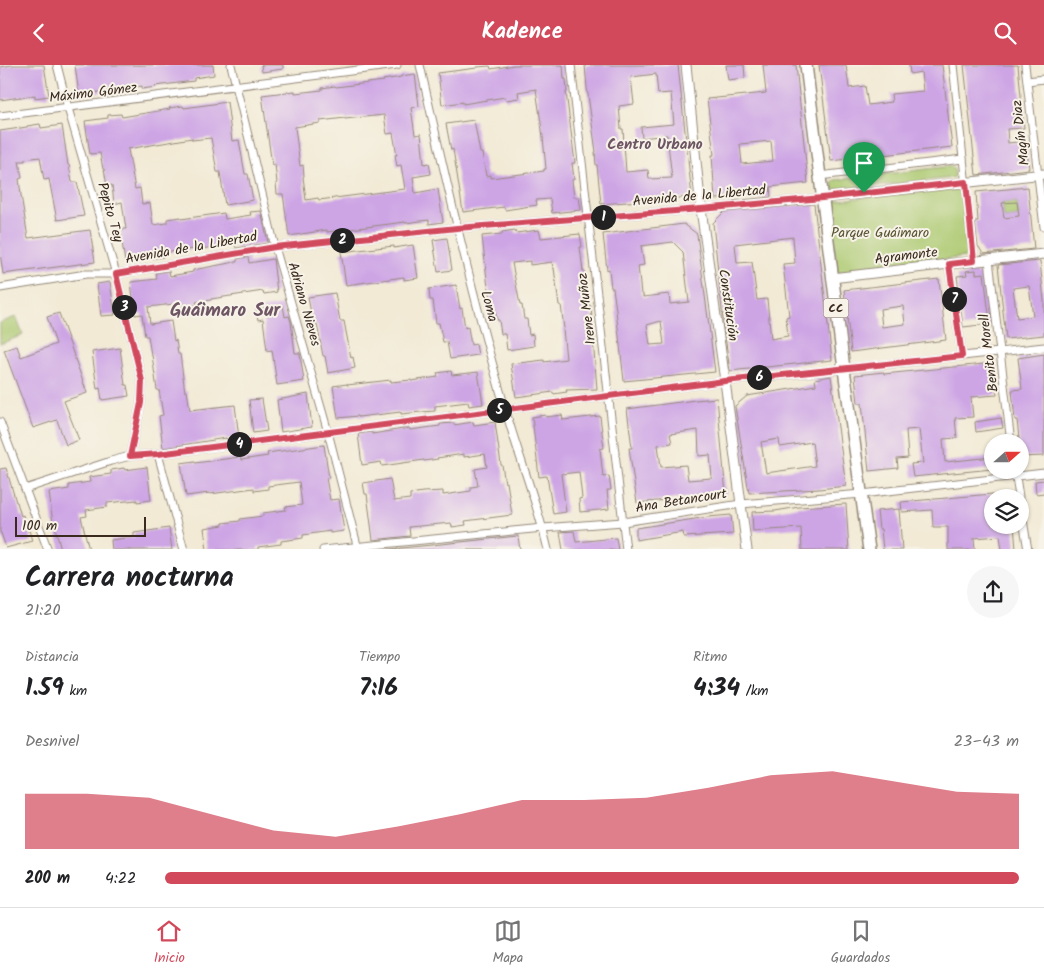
<!DOCTYPE html>
<html lang="es">
<meta charset="utf-8">
<style>
body{margin:0;font-family:Kalam,sans-serif;background:#f6f6f6;color:#202124;height:100vh;display:flex;flex-direction:column;font-size:19px;white-space:nowrap}
*{box-sizing:border-box;margin:0}
p{font-size:16px;color:#757577}
.icon{flex:none;width:28px;height:28px;fill:none;stroke:currentColor;stroke-width:2;stroke-linecap:round;stroke-linejoin:round}
.map{position:relative;height:484px;overflow:hidden}
.sheet{display:flex;flex-direction:column;background:#fff;flex:1}
.sheet>*{flex:none}
.needle{width:32px;rotate:69deg}
.buttons{position:absolute;left:984px;top:369px;display:grid;gap:10px}
.buttons a{display:grid;place-items:center;width:45px;height:45px;border-radius:50%;background:#fff;box-shadow:0 1px 4px #0004;font-size:25px}
.scale{position:absolute;left:15px;bottom:12px;width:131px;box-sizing:border-box;padding-left:5px;border:2px solid #3b2a1e;border-top:0;font-size:14px;line-height:18px;white-space:nowrap;color:#3b2a1e;-webkit-text-stroke:4px #f7f3e8;paint-order:stroke}
.pin{position:absolute;display:grid;place-items:center;width:42px;height:42px;color:#fff;margin:-51px -21px;border-radius:50% 50% 50% 0;rotate:-45deg;box-shadow:0 0 5px #0007}
.pin .icon{rotate:45deg}
.km{position:absolute;width:25px;height:25px;margin:-12px;border-radius:50%;background:#222;color:#fff;font-size:14px;line-height:25px;text-align:center}
.round{display:grid;place-items:center;flex:none;width:52px;height:52px;border-radius:26px;background:#f6f6f6}
.head{display:flex;align-items:center;justify-content:space-between;height:85px;padding:0 25px}
h1{font-size:28px;font-weight:800;line-height:38px}
.stats{display:grid;grid-template-columns:repeat(3,1fr);gap:8px;height:85px;padding:5px 25px}
.stats div{display:grid;align-content:center}
.stats b{font-size:25px;font-weight:800}
.stats small{font-size:14px;font-weight:400}
.stats p{font-size:14px}
.chart{height:140px;padding:10px 25px}
.chart p{display:flex;justify-content:space-between}
.chart svg{width:100%;height:90px;margin-top:5px;fill:#d1495b;opacity:.7}
ul{padding:0 25px;list-style:none;font-size:16px}
li{display:grid;grid-template-columns:80px 60px 1fr;align-items:center;height:38px}
li i{height:12px;border-radius:6px;background:#d1495b}
header{display:flex;justify-content:space-between;align-items:center;height:65px;padding:0 25px;background:#d1495b;color:#fff;font-size:22px;font-weight:800}
.tab-bar{display:flex;justify-content:space-around;align-items:center;height:70px;border-top:1px solid #e0e0e0;background:#fff;font-size:14px;color:#757577}
.tab-bar a{display:grid;justify-items:center;gap:2px}
.tab-bar .on{color:#d1495b}
.map>svg:first-child{display:block}
.green{fill:#acc970;stroke:#747a47}
.building{fill:#cda5e5;fill-rule:evenodd}
.lines{fill:none;stroke-linecap:round;stroke-linejoin:round}
.minor-casing{stroke:#968a7a;stroke-width:9}
.tertiary-casing{stroke:#968a7a;stroke-width:11}
.trunk-casing{stroke:#968a7a;stroke-width:14}
.minor{stroke:#fff;stroke-width:7}
.tertiary{stroke:#fff;stroke-width:9}
.trunk{stroke:#fff;stroke-width:11}
.route-casing{stroke:#fff;stroke-width:10}
.route{stroke:#d1495b;stroke-width:6}
.labels{text-anchor:middle;stroke-width:4;stroke-linejoin:round;paint-order:stroke}
.shield{fill:#f7f3e8;stroke:#73665b;stroke-width:1}
.shield-label{font-size:12px;font-weight:bold;fill:#3b2a1e}
.street-label{font-size:14px;fill:#3b2a1e;stroke:#f7f3e8}
.park-label{font-size:14px;fill:#575232;stroke:#f7f3e8}
.neighbourhood-label{font-size:15px;font-weight:bold;fill:#6e5564;stroke:#f7f3e8}
.district-label{font-size:19px;font-weight:bold;fill:#6e5564;stroke:#f7f3e8}
</style>
<header><svg class="icon" aria-label="back" viewBox="0 0 24 24"><path d="M15 5l-7 7 7 7"/></svg>Kadence<svg class="icon" aria-label="search" viewBox="0 0 24 24"><circle cx="10" cy="10" r="6"/><path d="M15 15l6 6"/></svg></header>
<div class="map">
<svg width="1044" height="485" viewBox="0 0 1044 485">
<rect width="100%" height="100%" fill="#f7f3e8"/>
<filter id="ink" filterUnits="userSpaceOnUse"><feTurbulence type="fractalNoise" baseFrequency=".02" numOctaves="2"/><feDisplacementMap in="SourceGraphic" scale="10" xChannelSelector="R" yChannelSelector="G"/><feConvolveMatrix kernelMatrix="1 2 1 2 8 2 1 2 1" color-interpolation-filters="sRGB"/></filter>
<filter id="wash" filterUnits="userSpaceOnUse"><feTurbulence type="fractalNoise" baseFrequency=".0096" numOctaves="4" result="noise"/><feDisplacementMap in="SourceGraphic" scale="20" xChannelSelector="R" yChannelSelector="G"/><feGaussianBlur stdDeviation="1.12" result="paint"/><feColorMatrix in="noise" values="0 0 0 0 0 0 0 0 0 0 0 0 0 0 0 0 0 1.4 0 .05"/><feComposite in="paint" operator="in"/></filter>
<g filter="url(#wash)">
<rect width="100%" height="100%" fill="#f2ead5"/>
<g class="green">
<polygon points="951,101 954,104 955,110 953,113 835,125 833,123 832,117 835,115"/>
<polygon points="959,123 961,127 967,190 965,192 837,208 829,136"/>
<polygon points="1017,137 1019,151 1004,153 1002,138"/>
<polygon points="16,252 23,270 0,279 0,258"/>
</g>
<g id="blocks">
<g class="building">
<polygon points="12,0 44,0 49,31 35,33 35,30 0,35 0,2"/>
<polygon points="75,0 213,0 214,10 194,13 194,16 155,21 156,22 142,24 142,21 79,30"/>
<polygon points="261,0 283,0 283,4 262,7"/>
<polygon points="514,0 563,0 564,14 566,14 567,27 566,27 575,98 572,98 574,114 572,115 574,132 579,132 581,145 552,148 550,134 536,135 537,140 518,143 505,145 504,142 463,147 453,84 451,85 446,59 474,55 480,88 482,88 486,111 491,110 491,113 544,106 544,104 546,104 543,72 536,24 518,27 519,33 506,35 505,32 463,39 463,37 442,40 438,8 477,3 477,2 490,1 491,4"/>
<path d="M585,0H678L692,132L601,139L597,100H596L595,87H596L587,23ZM656,9L658,29L671,28L674,59L641,62L642,73L667,70L672,113L649,114L648,105L626,107L623,64H621L619,41L634,39L631,12Z"/>
<polygon points="726,0 744,0 745,13 728,15"/>
<path d="M763,0H796L808,118L770,122L771,132L731,136V133L715,134L712,90H714L707,34L766,28ZM771,76L773,96L742,99L740,79Z"/>
<polygon points="819,0 846,0 849,23 865,21 868,40 892,37 891,29 923,26 921,7 910,9 909,0 942,0 952,82 831,96"/>
<polygon points="964,0 1018,0 1024,63 1007,64 1008,78 1026,76 1029,104 976,110"/>
<path d="M415,9L419,41L411,43L415,70L421,69L424,99L429,98L431,109L413,112L415,128L438,124L443,157L429,159V155L405,158V157L327,167V165L289,171L283,129H277L276,118H277L275,99L272,100L262,30L295,26V28L322,25V23L335,21L336,22L384,16L383,15L401,12V11ZM384,50L387,69L393,68L397,90H395L397,101L401,100L405,124L319,135L318,133L306,135L303,112L304,111L303,100L300,101L295,62L320,58V56L345,53V54Z"/>
<polygon points="227,37 232,76 239,75 245,109 248,109 253,135 225,140 220,107 217,107 211,73 192,75 192,73 128,84 135,124 140,123 142,139 150,138 153,160 167,158 167,154 181,152 181,154 224,148 225,154 251,150 250,147 261,146 268,178 236,183 235,179 194,185 194,184 162,188 163,192 125,197 120,164 126,164 122,137 114,139 112,120 107,121 104,104 103,104 100,88 90,89 85,56 108,53 108,50 121,49 122,52 170,44 169,43 183,41 184,43"/>
<polygon points="40,59 41,63 62,60 68,100 69,100 72,117 77,117 84,151 57,155 49,114 44,115 40,92 25,94 25,96 19,96 22,113 19,114 21,130 28,173 90,165 95,197 3,209 0,188 0,66 27,62 27,61"/>
<path d="M1028,122L1034,184L983,189L979,182H978L975,156H978L976,127ZM1017,137L1019,151L1004,153L1002,138Z"/>
<path d="M814,139L832,295L730,306L724,264L713,158L724,147ZM793,172L795,198L783,199L789,251L786,252L788,271L771,274L767,234L757,235L752,197L737,198L735,179Z"/>
<path d="M684,159L697,169L715,307L624,316L616,245L613,223H611L609,204L607,205L603,169ZM673,177L683,187L689,237L670,239L669,229L643,232V229H641L638,201L644,200L641,181ZM661,256L664,279L650,280L647,260Z"/>
<polygon points="515,165 516,168 539,165 541,173 580,169 582,182 580,182 583,206 584,206 589,241 591,241 592,254 594,274 593,274 597,324 566,325 567,327 553,329 553,327 516,332 511,299 544,295 544,297 566,294 563,264 564,264 561,240 559,240 554,203 553,203 552,197 530,200 530,196 512,198 520,240 522,240 524,254 527,254 529,270 533,269 534,281 507,285 505,269 501,269 499,255 497,255 494,239 492,239 489,223 488,223 482,171 502,169 502,167"/>
<polygon points="447,173 452,205 438,207 433,175"/>
<polygon points="413,180 418,213 404,215 404,212 346,220 341,187 394,181 394,183"/>
<polygon points="248,192 249,198 273,194 277,227 264,229 263,226 211,234 211,235 196,237 197,240 183,242 182,238 148,242 150,259 171,256 174,276 176,275 178,289 180,289 185,327 187,326 190,345 235,340 239,373 226,374 226,373 163,383 159,351 163,350 159,325 157,325 152,290 151,290 148,271 145,271 142,249 135,250 131,217 157,214 156,208 169,206 170,211 193,207 193,205 235,197 237,197 237,194"/>
<path d="M1040,196L1044,236V270L1006,274L998,200ZM1029,221L1033,251L1017,253L1013,223Z"/>
<polygon points="976,205 976,209 984,208 990,259 963,262 957,211 967,210 966,206"/>
<path d="M939,214L946,275L851,287L844,225ZM903,241L905,259L882,262L880,244Z"/>
<polygon points="110,217 115,250 101,251 97,219"/>
<polygon points="456,220 460,244 462,243 465,263 468,262 471,280 476,279 478,290 450,294 447,277 443,277 439,258 436,258 433,235 430,235 429,224"/>
<polygon points="335,228 340,256 344,256 351,293 353,292 355,303 328,308 325,291 323,291 317,259 313,259 308,232"/>
<polygon points="283,240 285,252 289,251 291,257 295,288 300,288 300,290 304,316 277,320 272,285 267,286 263,254 258,255 256,244"/>
<polygon points="59,248 87,328 64,336 79,375 66,380 57,355 33,363 4,285 17,281 21,292 56,279 47,252"/>
<polygon points="120,283 125,320 127,320 129,331 102,335 100,323 97,324 92,287"/>
<polygon points="1044,289 1044,391 1021,392 1017,355 1015,355 1012,325 1022,324 1018,293"/>
<polygon points="994,298 997,330 971,332 973,352 955,353 957,373 943,374 945,397 992,392 992,404 913,412 911,399 923,398 919,364 906,365 908,393 897,394 898,403 869,406 862,338 858,338 855,310 884,307 884,309"/>
<polygon points="451,306 452,310 478,307 483,339 469,341 468,337 435,341 435,346 421,347 401,349 401,347 358,352 358,351 338,353 333,321 347,319 347,320 391,315 391,317 411,315 411,316 438,312 437,308"/>
<path d="M831,311L846,421L819,424L749,428L735,341L747,331L816,320L815,314ZM779,374L780,382L812,377L815,401L766,408L761,377Z"/>
<polygon points="308,329 312,362 281,367 277,335"/>
<path d="M717,333L726,429L637,438L629,383H632L627,344L695,335ZM698,365L699,391L710,390L712,413L688,415L686,400L661,402L658,380L672,378L670,369Z"/>
<polygon points="262,334 267,366 253,368 249,335"/>
<polygon points="545,350 546,352 562,350 563,355 600,351 604,383 600,384 603,412 609,411 611,425 607,425 609,444 580,447 579,434 582,433 579,407 561,409 566,447 553,449 547,411 539,412 532,352"/>
<polygon points="1001,353 1003,363 976,367 975,357"/>
<polygon points="473,357 474,360 495,357 501,400 502,400 505,418 507,417 512,450 465,456 466,460 452,462 451,458 409,462 410,471 373,475 367,429 365,429 363,418 390,414 394,436 410,434 410,429 423,427 443,426 443,430 471,426 471,422 478,421 475,404 487,402 485,389 464,392 464,389 437,393 438,394 424,396 424,395 382,401 381,397 362,400 358,369 372,367 372,369 409,363 410,365 440,361 440,359 454,358 454,360"/>
<polygon points="324,380 329,413 326,413 330,435 339,434 344,466 330,468 330,466 303,470 303,473 281,476 281,479 258,482 258,485 207,485 204,463 223,460 223,458 240,456 240,454 263,451 263,448 286,445 285,442 302,440 299,417 268,421 268,424 254,426 254,423 210,429 210,428 186,431 181,398 195,396 195,398 240,392 241,395 268,391 267,388"/>
<polygon points="147,402 151,435 137,437 137,435 107,438 107,442 86,445 87,451 81,452 89,485 61,485 54,459 53,459 49,427 69,424 69,420 90,417 89,412 111,409 111,405 124,403 125,405"/>
<polygon points="6,403 16,437 17,437 21,451 23,450 27,466 29,465 32,476 6,483 1,468 0,468 0,404"/>
<polygon points="1044,415 1044,428 1036,429 1035,416"/>
<polygon points="992,429 992,460 1014,460 1016,485 1002,485 1000,471 974,473 975,485 948,485 948,462 933,462 932,445 902,447 901,437"/>
<polygon points="846,439 849,485 802,485 801,463 753,466 752,447 775,446 799,442"/>
<polygon points="899,444 902,485 883,485 881,464 879,464 877,446"/>
<polygon points="731,450 733,469 684,472 683,467 636,475 636,463 708,452"/>
<polygon points="169,463 172,485 112,485 111,475 134,472 134,468"/>
<polygon points="574,466 576,477 616,473 618,485 563,485 560,467"/>
<polygon points="518,471 520,485 381,485 432,480"/>
</g>
</g>
</g>
<g filter="url(#ink)">
<use href="#blocks" fill-opacity="0" stroke="#968a7a" stroke-width="1"/>
<g class="lines">
<g class="minor-casing">
<g id="minor">
<polyline points="57,0 68,43 116,209 142,316 141,338 130,391"/>
<polyline points="231,0 275,182 328,367 358,484"/>
<path d="M420,0C446,115 472,230 505,343C518,390 537,436 548,485"/>
<polyline points="571,0 626,485"/>
<polyline points="953,0 974,196"/>
<polyline points="1025,0 1044,162"/>
<polyline points="1027,16 1044,14"/>
<polyline points="0,51 397,0"/>
<polyline points="819,111 963,94"/>
<polyline points="989,195 1011,378"/>
<polyline points="949,199 962,291"/>
<polyline points="0,223 86,209 116,209 275,182 457,163 701,144 822,133"/>
<polyline points="0,357 48,485"/>
<polyline points="158,389 184,485"/>
<polyline points="1015,405 1019,432"/>
<polyline points="25,424 111,396 130,391 158,389 725,316 844,304 1044,282"/>
<polyline points="1020,437 1028,485"/>
<polyline points="323,485 543,463 623,457 741,439 862,429 1044,408"/>
</g>
</g>
<g class="tertiary-casing">
<g id="tertiary">
<polyline points="686,0 701,144 725,316 747,485"/>
<polyline points="822,133 1044,109"/>
<polyline points="832,213 949,199 1044,189"/>
</g>
</g>
<g class="trunk-casing">
<polyline id="trunk" points="806,0 844,304 869,485"/>
</g>
<use href="#minor" class="minor"/>
<use href="#tertiary" class="tertiary"/>
<use href="#trunk" class="trunk"/>
</g>
</g>
<g class="lines" filter="url(#ink)">
<g class="route-casing">
<polygon id="route" points="966,117 974,196 949,199 962,291 725,316 158,389 130,391 141,338 142,316 116,209 275,182 457,163 701,144 822,133"/>
</g>
<use href="#route" class="route"/>
</g>
<g class="labels">
<rect class="shield" x="823.5" y="233.5" width="25" height="19" rx="4"/>
<g class="shield-label">
<text x="836" y="247">CC</text>
</g>
<g class="street-label">
<text transform="translate(93 27) rotate(-7)" y="5">Máximo Gómez</text>
<text transform="translate(1020 68) rotate(-97)" y="5">Magín Diaz</text>
<text transform="translate(699 130) rotate(-5)" y="5">Avenida de la Libertad</text>
<text transform="translate(111 147) rotate(74)" y="5">Pepito Tey</text>
<text transform="translate(191 182) rotate(-10)" y="5">Avenida de la Libertad</text>
<text transform="translate(906 190) rotate(-7)" y="5">Agramonte</text>
<text transform="translate(305 239) rotate(74)" y="5">Adriano Nieves</text>
<text transform="translate(729 240) rotate(82)" y="5">Constitución</text>
<text transform="translate(490 241) rotate(75)" y="5">Loma</text>
<text transform="translate(586 244) rotate(-97)" y="5">Irene Muñoz</text>
<text transform="translate(988 288) rotate(-97)" y="5">Benito Morell</text>
<text transform="translate(681 435) rotate(-9)" y="5">Ana Betancourt</text>
</g>
<g class="park-label">
<text x="880" y="172">Parque Guáimaro</text>
</g>
<g class="neighbourhood-label">
<text x="655" y="84">Centro Urbano</text>
</g>
<g class="district-label">
<text x="225" y="251">Guáimaro Sur</text>
</g>
</g>
</svg>
<div class="buttons">
<a><svg class="needle" viewBox="-14 -14 28 28"><path d="M0-13l5 13h-10z" fill="#e53935"/><path d="M0 13l5-13h-10z" fill="#757577"/></svg></a>
<a><svg class="icon" aria-label="layers" viewBox="0 0 24 24"><path d="M12 4l9 5-9 5-9-5zM3 14l9 5 9-5"/></svg></a>
</div>
<div class="scale">100 m</div>
<div class="pin" style="left:864px;top:128px;background:#1e9e55"><svg class="icon" aria-label="arrive" viewBox="0 0 24 24"><path d="M6 21V4h12l-3 4 3 4H6"/></svg></div>
<b class="km" style="left:603px;top:152px">1</b>
<b class="km" style="left:342px;top:175px">2</b>
<b class="km" style="left:124px;top:242px">3</b>
<b class="km" style="left:239px;top:379px">4</b>
<b class="km" style="left:499px;top:345px">5</b>
<b class="km" style="left:759px;top:312px">6</b>
<b class="km" style="left:954px;top:234px">7</b>
</div>
<section class="sheet">
<div class="head"><div><h1>Carrera nocturna</h1><p>21:20</p></div><a class="round"><svg class="icon" aria-label="share" viewBox="0 0 24 24"><path d="M12 15V3M7 8l5-5 5 5M5 13v7h14v-7"/></svg></a></div>
<div class="stats">
<div><p>Distancia</p><b>1.59<small> km</small></b></div>
<div><p>Tiempo</p><b>7:16</b></div>
<div><p>Ritmo</p><b>4:34<small> /km</small></b></div>
</div>
<div class="chart"><p><span>Desnivel</span>23–43 m</p>
<svg viewBox="0 0 160 44" preserveAspectRatio="none"><path d="M0 44V17L10 17L20 19L30 27L40 35L50 38L60 33L70 27L80 20L90 20L100 19L110 14L120 8L130 6L140 11L150 16L160 17V44z"/></svg>
</div>
<ul>
<li><b>200 m</b>4:22<i style="width:100%"></i></li>
</ul>
</section>
<nav class="tab-bar">
<a class="on"><svg class="icon" aria-label="home" viewBox="0 0 24 24"><path d="M3 11l9-7 9 7M6 9v11h12V9"/></svg>Inicio</a>
<a><svg class="icon" aria-label="map" viewBox="0 0 24 24"><path d="M3 6l6-2 6 2 6-2v14l-6 2-6-2-6 2zM9 4v14M15 6v14"/></svg>Mapa</a>
<a><svg class="icon" aria-label="saved" viewBox="0 0 24 24"><path d="M7 4h10v16l-5-4-5 4z"/></svg>Guardados</a>
</nav>
